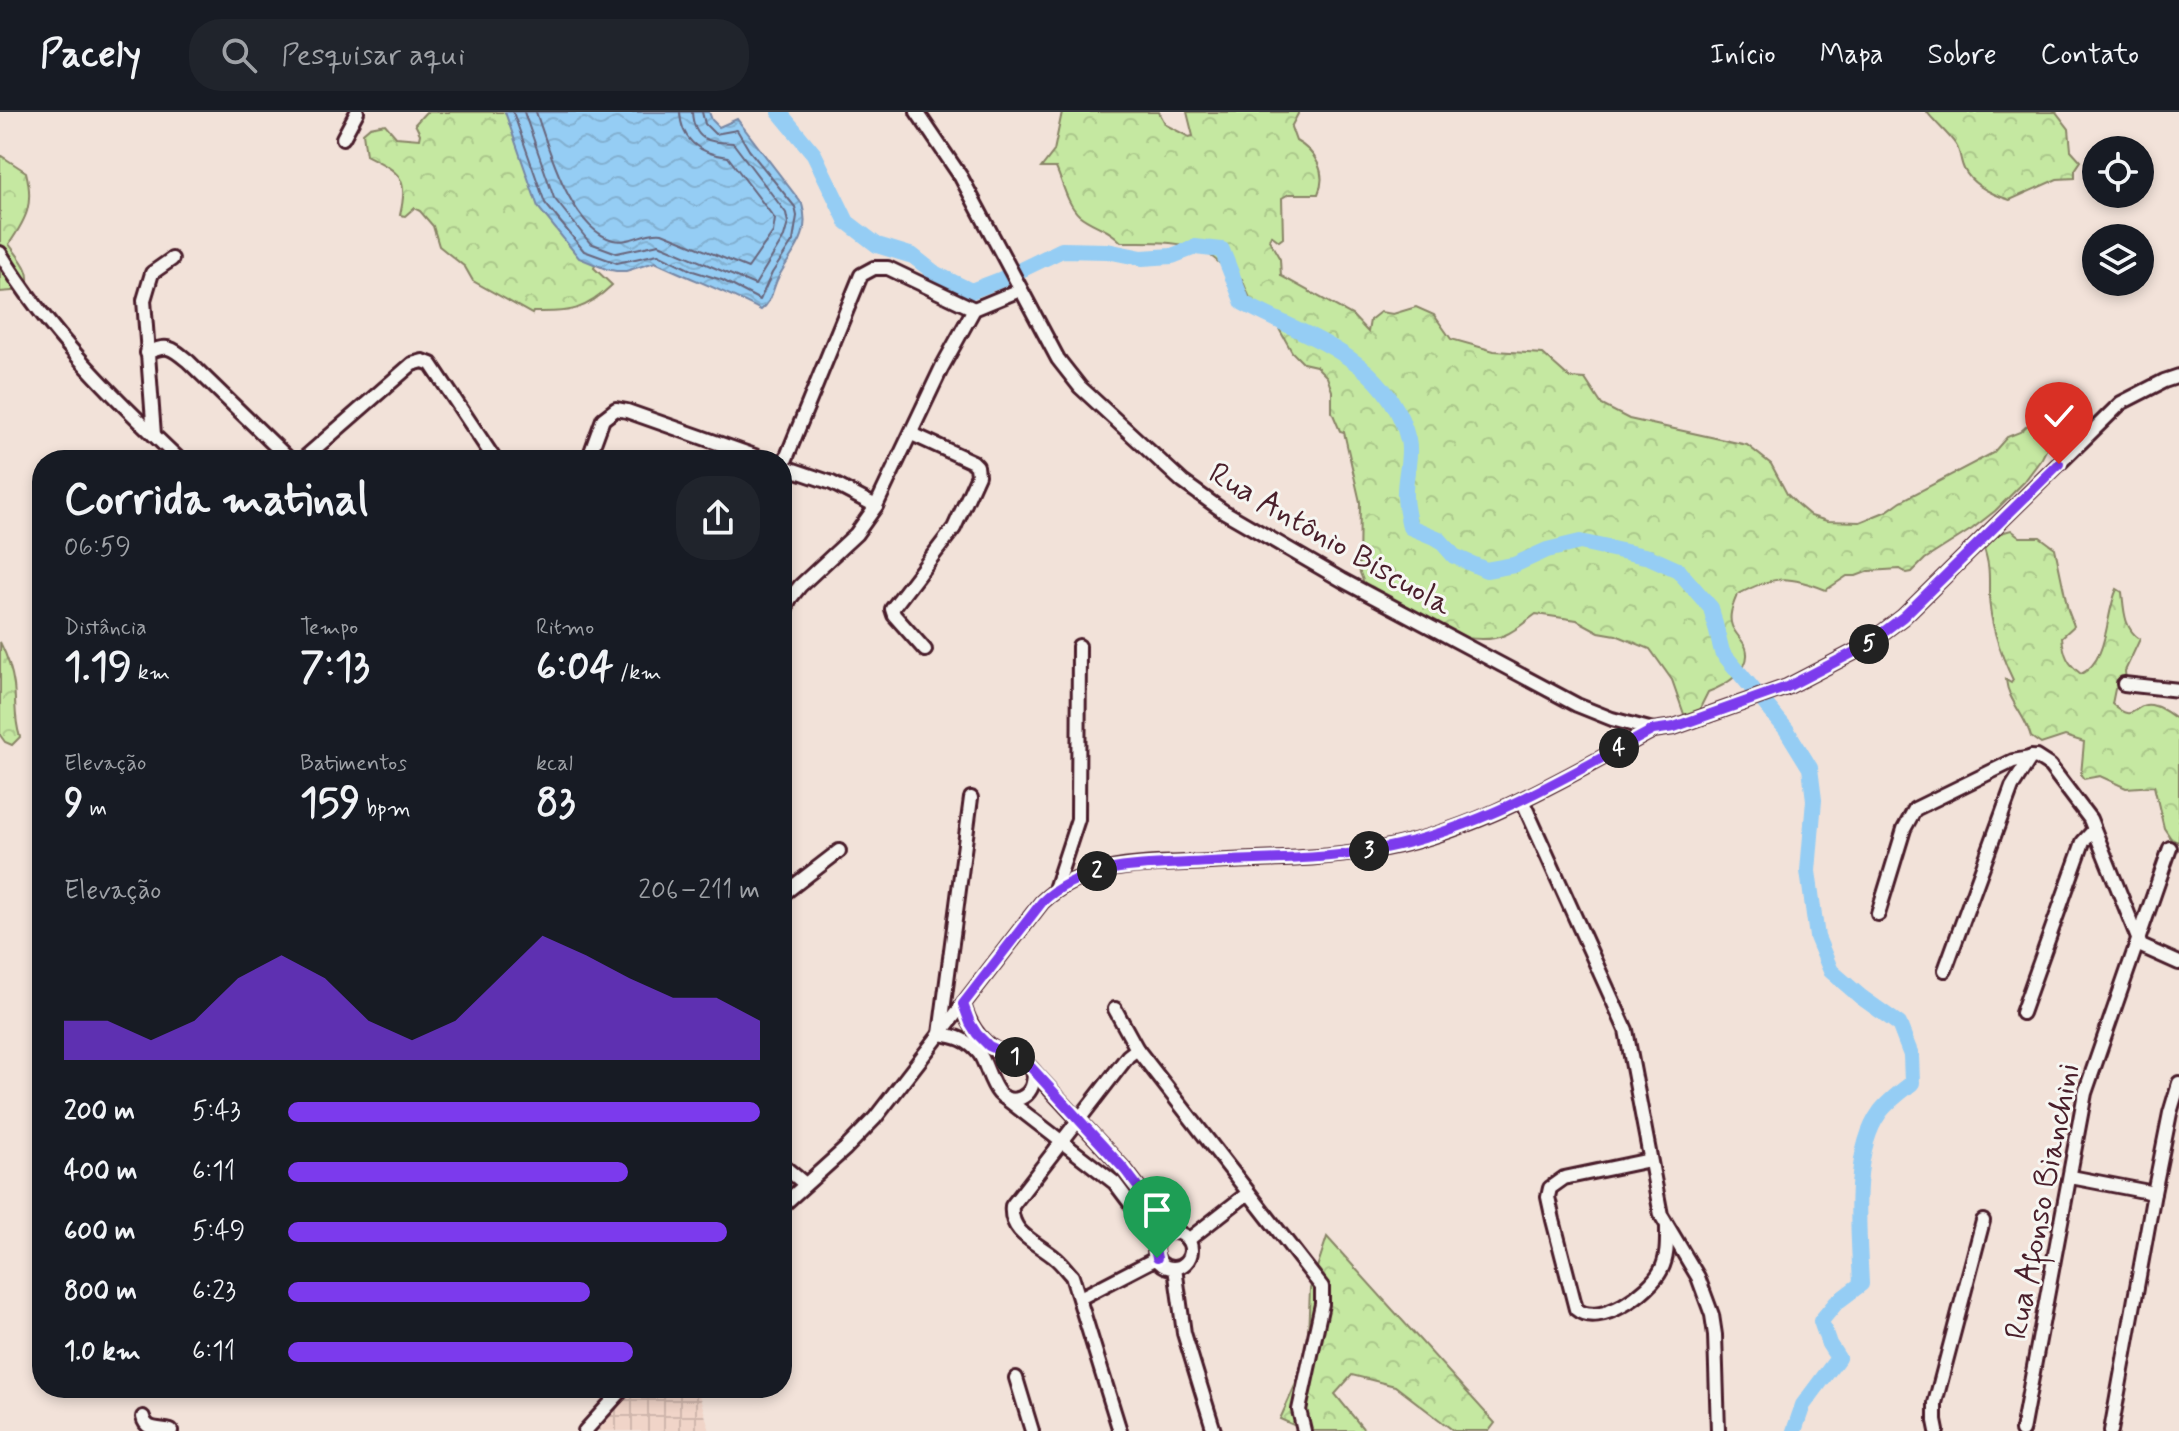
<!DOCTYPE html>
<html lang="pt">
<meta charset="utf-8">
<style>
body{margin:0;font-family:Mynerve,sans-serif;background:#20242c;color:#f1f3f6;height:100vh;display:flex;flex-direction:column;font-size:30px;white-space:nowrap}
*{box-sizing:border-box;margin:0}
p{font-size:26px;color:#9ea1a6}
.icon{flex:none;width:44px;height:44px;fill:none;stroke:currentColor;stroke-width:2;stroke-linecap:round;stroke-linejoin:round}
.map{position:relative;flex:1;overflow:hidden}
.drawer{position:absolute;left:32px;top:338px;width:760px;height:948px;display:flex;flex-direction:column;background:#171b24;border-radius:32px;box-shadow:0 4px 12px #0003}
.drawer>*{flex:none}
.buttons{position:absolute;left:2082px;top:24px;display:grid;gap:16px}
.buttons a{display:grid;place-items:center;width:72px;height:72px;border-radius:50%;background:#171b24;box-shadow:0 4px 12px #0003;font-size:40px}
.pin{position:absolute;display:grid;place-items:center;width:68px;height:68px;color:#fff;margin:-82px -34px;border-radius:50% 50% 50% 0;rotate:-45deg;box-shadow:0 0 8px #0007}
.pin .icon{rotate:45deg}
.km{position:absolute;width:40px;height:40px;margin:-20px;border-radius:50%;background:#222;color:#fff;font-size:22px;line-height:40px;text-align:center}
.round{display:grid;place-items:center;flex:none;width:84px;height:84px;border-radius:32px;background:#20242c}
.summary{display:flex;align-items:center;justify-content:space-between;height:136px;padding:0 32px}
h1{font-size:44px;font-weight:800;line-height:60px}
.stats{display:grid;grid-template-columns:repeat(3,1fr);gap:12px;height:136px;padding:8px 32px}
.stats div{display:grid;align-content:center}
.stats b{font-size:40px;font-weight:800}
.stats small{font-size:22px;font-weight:400}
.stats p{font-size:22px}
.chart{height:224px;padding:16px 32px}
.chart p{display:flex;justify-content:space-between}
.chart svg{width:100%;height:144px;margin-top:8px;fill:#7c3aed;opacity:.7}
ul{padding:0 32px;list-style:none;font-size:26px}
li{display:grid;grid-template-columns:128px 96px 1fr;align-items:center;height:60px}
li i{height:20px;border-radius:10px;background:#7c3aed}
header{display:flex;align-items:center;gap:48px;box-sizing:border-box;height:112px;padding:0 40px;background:#171b24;border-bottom:2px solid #363941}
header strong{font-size:38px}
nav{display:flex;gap:44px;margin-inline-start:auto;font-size:28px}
.search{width:560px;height:72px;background:#20242c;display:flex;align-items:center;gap:20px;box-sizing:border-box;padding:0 28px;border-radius:32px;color:#9ea1a6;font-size:30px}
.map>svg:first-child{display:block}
.industrial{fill:url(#industrial-grid)}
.forest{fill:url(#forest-crowns);stroke:#888466;stroke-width:2}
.water{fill:url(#water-waves);stroke:#7787a4;stroke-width:2}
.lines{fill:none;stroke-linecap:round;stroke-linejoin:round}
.shore{stroke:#68657b;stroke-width:2}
.river{stroke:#95cdf4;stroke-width:16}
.minor-casing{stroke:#4a1f2b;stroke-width:18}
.minor{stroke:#f6f6f2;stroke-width:12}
.route-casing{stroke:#fff;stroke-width:16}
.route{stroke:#7c3aed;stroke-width:10}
.labels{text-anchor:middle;stroke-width:6;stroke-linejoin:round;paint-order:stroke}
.street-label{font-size:32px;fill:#4a1f2b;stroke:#f6f6f2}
</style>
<header>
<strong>Pacely</strong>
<div class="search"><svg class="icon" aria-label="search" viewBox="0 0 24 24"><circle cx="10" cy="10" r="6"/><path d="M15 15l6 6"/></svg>Pesquisar aqui</div>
<nav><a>Início</a><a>Mapa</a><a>Sobre</a><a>Contato</a></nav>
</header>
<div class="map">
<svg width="2179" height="1319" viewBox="0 0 2179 1319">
<defs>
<pattern id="industrial-grid" width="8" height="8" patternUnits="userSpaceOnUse" patternTransform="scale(2)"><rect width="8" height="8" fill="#f0d4c8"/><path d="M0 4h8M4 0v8" fill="none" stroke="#cfb6ac"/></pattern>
<pattern id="forest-crowns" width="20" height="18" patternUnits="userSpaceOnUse" patternTransform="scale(2)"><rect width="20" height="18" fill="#c5e8a1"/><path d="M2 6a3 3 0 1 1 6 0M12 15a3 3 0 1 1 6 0" fill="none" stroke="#abc78b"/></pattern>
<pattern id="water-waves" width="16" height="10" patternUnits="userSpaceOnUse" patternTransform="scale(2)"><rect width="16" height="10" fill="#95cdf4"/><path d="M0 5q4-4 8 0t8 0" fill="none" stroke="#82b0d1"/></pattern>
</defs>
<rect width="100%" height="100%" fill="#f2e2d9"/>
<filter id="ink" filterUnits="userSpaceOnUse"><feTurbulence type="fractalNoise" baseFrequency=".0125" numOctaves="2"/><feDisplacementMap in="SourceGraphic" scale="16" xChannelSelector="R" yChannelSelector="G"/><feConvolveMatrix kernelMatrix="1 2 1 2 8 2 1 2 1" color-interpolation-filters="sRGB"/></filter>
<g filter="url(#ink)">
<polygon class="industrial" points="633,1276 697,1276 710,1319 597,1319"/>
<g class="forest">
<path d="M426,0H525L599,144L594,156L612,173C584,200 570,200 533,200L532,202L473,169L465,155L439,134L433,114L420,99L414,96L405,104L400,103C409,64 399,60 366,43L363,21L370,15L385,12L396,25L419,27L420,22L415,12Z"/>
<path d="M1062,0H1159L1166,13L1189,25L1193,24L1187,0H1299L1291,15L1296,29C1315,39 1328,61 1318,82H1289L1282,86L1283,126L1279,129L1271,123L1269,128L1280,147L1281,164L1352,203L1368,220L1370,208L1380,200L1393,202L1416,195L1434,203L1451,227L1494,239L1543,242L1570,266L1585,267L1602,293L1629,307L1747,333L1771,352L1787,382L1798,393L1811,404L1827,409L1860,410L1887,399L1901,389L1993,341L2007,325L2020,320L2029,312L2045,328L2047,336L2042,346L2024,370L1995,399L1972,417L1925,447L1912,460L1907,461L1900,457L1869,459L1856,464H1847L1826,478C1788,463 1774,463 1737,483C1733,493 1728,504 1732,514C1735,522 1743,528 1746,536C1753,558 1724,574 1708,580L1701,594V611L1686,608L1672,568L1650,537L1616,523L1599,520L1577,508L1536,502C1526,509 1517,518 1505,523C1473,537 1409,511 1380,496L1375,482L1364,471L1359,458L1360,390L1344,320L1340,319L1332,300V279L1327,265L1316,254L1303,251L1292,240L1273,206C1253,201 1249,184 1242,167C1225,160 1219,148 1205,140C1186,128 1144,130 1121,130C1109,116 1092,114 1079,103C1067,92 1063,71 1056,56H1041L1054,39Z"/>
<path d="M1927,0H2056L2069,17L2071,38L2081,49L2075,58V66L2057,67L2010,88C1994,83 1972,73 1964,57C1960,49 1961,41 1956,33C1948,21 1936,12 1927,0Z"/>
<path d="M0,43L26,60C34,92 27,106 9,132C19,146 35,161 25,178L0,180Z"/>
<path d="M2011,418L2020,425H2040L2055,436L2068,498L2074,514L2062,525C2064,543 2067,551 2081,562C2109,549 2105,502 2117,477L2122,480C2124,498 2124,517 2140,527L2125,559L2126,570L2115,577L2112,592C2138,615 2132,587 2155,594C2163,596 2172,604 2179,608V730L2172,728L2164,716L2154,674L2126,676L2100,664L2084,667L2081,663L2084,630L2065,624L2041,632L2031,625C2026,604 2008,589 2006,568L2011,571L2013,568C2000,541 1990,512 1989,483C1989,460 1990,455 1983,433L2001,421Z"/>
<path d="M0,530C7,544 12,558 14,573C16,591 14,608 20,625L12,633L5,630L0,623Z"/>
<polygon points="1327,1125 1495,1311 1489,1319 1454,1319 1395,1274 1352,1263 1335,1282 1365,1319 1307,1319 1280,1307 1307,1247 1310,1177"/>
</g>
<path class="water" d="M505,0H709L712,8L719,15L737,7L802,92C812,125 791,140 778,166C772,178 772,190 761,198C725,179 691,167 655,150L626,159H616L606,157L579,146L538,95Z"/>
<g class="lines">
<g class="shore">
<polyline points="513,0 545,91 584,139 617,151 658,142 693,159 722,168 760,188 772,161 793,129 797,104 795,95 749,38 737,18 715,22 705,12 702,0"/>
<path d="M524,0L554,86L590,131L617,141L659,132L755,173L784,125L788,111L786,101L733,31C711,30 694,31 692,0"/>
<path d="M536,0C549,37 571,117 613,128C629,132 645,119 662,121L748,156L773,120L775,107L728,45C701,42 681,29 680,0"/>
</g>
<path class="river" d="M779,0L814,42L847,110L877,133L913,144L936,162L971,179L1000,168L1062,138L1107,139L1142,146L1172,144L1195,135L1222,138L1243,191C1309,226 1388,246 1408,328C1412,345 1404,366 1405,384C1405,394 1408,405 1410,415L1439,427L1454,444L1486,458L1514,453L1547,438L1580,430L1649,445L1678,458L1711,496L1722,540L1786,617L1810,656L1814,688L1808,759L1817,825L1831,859L1861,885L1899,912L1911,943L1912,971C1902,979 1888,989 1880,1000C1850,1041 1859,1123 1861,1172L1836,1191L1821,1209L1829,1232L1838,1246L1803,1293L1794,1319"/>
<g class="minor-casing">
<g id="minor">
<polyline points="917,0 961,65 1058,247 1080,275 1183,370 1223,399 1342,468 1577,593 1612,607 1653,618"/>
<polyline points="343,26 357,0"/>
<path d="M0,141C48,220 113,285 180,348"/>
<path d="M147,241C168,231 172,236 189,250L290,348"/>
<polyline points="912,322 973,350 977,354 978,363 954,416 892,497 894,503 925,538"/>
<polyline points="154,323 144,188 152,161 172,147"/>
<polyline points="302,348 412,252 423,249 431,252 495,348"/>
<polyline points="588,348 603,307 616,297 627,299 766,348"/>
<polyline points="782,354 832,371 876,394"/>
<polyline points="783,354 861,163 874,156 888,156 974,197"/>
<polyline points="782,509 789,488 800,474 856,422 876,394 942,255 974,197 1020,178"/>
<polyline points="2124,572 2179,578"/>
<polyline points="1522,688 1626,918 1661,1103 1698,1165 1712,1203 1715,1223 1718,1319"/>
<polyline points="1055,777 1078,707 1079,534"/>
<polyline points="782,783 839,739"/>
<polyline points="1878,802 1904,717 1915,697 2013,649 2036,645 2050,654 2090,707 2141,834 2179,851"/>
<polyline points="1945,858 2012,675 2031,645"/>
<path d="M963,892C969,913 981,932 1002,941C1015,947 1024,947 1034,960C1034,971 1032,981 1021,986C993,997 990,955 979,941C968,928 956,924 940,922L971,686"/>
<path d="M1115,897L1137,937L1128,944L1012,1094C1009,1121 1036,1130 1054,1145C1061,1150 1066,1158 1072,1164L1120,1319"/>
<polyline points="2022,901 2083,730 2094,718"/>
<polyline points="1137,937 1322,1175 1322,1192 1299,1298 1304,1319"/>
<polyline points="1034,960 1125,1058 1172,1120"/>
<polyline points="1004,985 1115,1071 1158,1128"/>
<path d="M1650,1048L1564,1066L1550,1076L1548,1085L1553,1108L1576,1197C1599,1217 1650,1180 1661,1158C1668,1145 1667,1129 1667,1114"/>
<polyline points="782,1053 805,1072"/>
<polyline points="2071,1065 2154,1081"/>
<path d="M782,1094L845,1037L875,1006L1042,790C1086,748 1152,753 1210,750C1262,747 1316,748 1368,739C1472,723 1562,667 1653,618L1674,615L1787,575L1862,536L1903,505L2121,291L2164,269L2179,264"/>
<circle cx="1173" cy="1138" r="18"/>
<polyline points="1188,1128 1247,1082"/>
<polyline points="1175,1156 1184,1221 1214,1319"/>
<polyline points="1080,1186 1157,1146"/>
<polyline points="1016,1266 1032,1319"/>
<path d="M143,1305C146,1319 158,1316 171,1319"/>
<polyline points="585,1319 624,1276"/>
<polyline points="1937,1319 1935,1309 1935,1291 1983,1109"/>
<polyline points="2022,1319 2085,981 2170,736"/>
<polyline points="2111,1319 2154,1081 2170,1001 2179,971"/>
</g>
</g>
<use href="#minor" class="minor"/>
</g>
</g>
<g class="lines" filter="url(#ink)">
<g class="route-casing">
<path id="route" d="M1157,1146L1155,1137L1158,1128L1172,1120L1125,1058L1027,951L989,934L977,922L970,911L963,892L1042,790C1086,748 1152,754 1210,750C1262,747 1316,748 1368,739C1472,722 1562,667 1653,618L1674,615L1787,575L1862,536L1903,505L2059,352"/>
</g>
<use href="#route" class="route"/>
</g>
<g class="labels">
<g class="street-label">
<text transform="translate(1331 426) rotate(30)" y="11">Rua Antônio Biscuola</text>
<text transform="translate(2041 1089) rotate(-79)" y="11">Rua Afonso Bianchini</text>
</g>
</g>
</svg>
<div class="buttons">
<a><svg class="icon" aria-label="locate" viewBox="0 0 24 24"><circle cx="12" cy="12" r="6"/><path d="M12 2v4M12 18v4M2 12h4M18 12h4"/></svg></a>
<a><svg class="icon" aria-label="layers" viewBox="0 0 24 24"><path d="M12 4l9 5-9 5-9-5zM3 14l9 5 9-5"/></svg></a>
</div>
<div class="pin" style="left:1157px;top:1146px;background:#1e9e55"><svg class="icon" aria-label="arrive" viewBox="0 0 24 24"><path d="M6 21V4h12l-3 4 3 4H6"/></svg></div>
<div class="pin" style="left:2059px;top:352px;background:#d93025"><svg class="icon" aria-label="check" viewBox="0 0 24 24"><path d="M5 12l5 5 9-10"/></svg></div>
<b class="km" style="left:1015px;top:945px">1</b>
<b class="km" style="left:1097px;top:759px">2</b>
<b class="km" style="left:1369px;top:739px">3</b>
<b class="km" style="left:1619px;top:636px">4</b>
<b class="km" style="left:1869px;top:532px">5</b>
<section class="drawer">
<div class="summary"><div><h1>Corrida matinal</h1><p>06:59</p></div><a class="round"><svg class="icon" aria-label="share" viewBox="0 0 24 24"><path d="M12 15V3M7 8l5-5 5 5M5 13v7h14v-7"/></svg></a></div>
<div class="stats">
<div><p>Distância</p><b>1.19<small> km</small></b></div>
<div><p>Tempo</p><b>7:13</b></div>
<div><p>Ritmo</p><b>6:04<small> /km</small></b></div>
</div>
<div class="stats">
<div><p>Elevação</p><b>9<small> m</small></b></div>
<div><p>Batimentos</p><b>159<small> bpm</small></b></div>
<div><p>kcal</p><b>83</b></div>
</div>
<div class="chart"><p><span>Elevação</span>206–211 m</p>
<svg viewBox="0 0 160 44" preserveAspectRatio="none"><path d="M0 44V32L10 32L20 38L30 32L40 19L50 12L60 19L70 32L80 38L90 32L100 19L110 6L120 12L130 19L140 25L150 25L160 32V44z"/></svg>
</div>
<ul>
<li><b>200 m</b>5:43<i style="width:100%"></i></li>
<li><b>400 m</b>6:11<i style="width:72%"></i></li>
<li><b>600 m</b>5:49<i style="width:93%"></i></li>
<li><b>800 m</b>6:23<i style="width:64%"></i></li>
<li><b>1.0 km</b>6:11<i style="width:73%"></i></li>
</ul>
</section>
</div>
